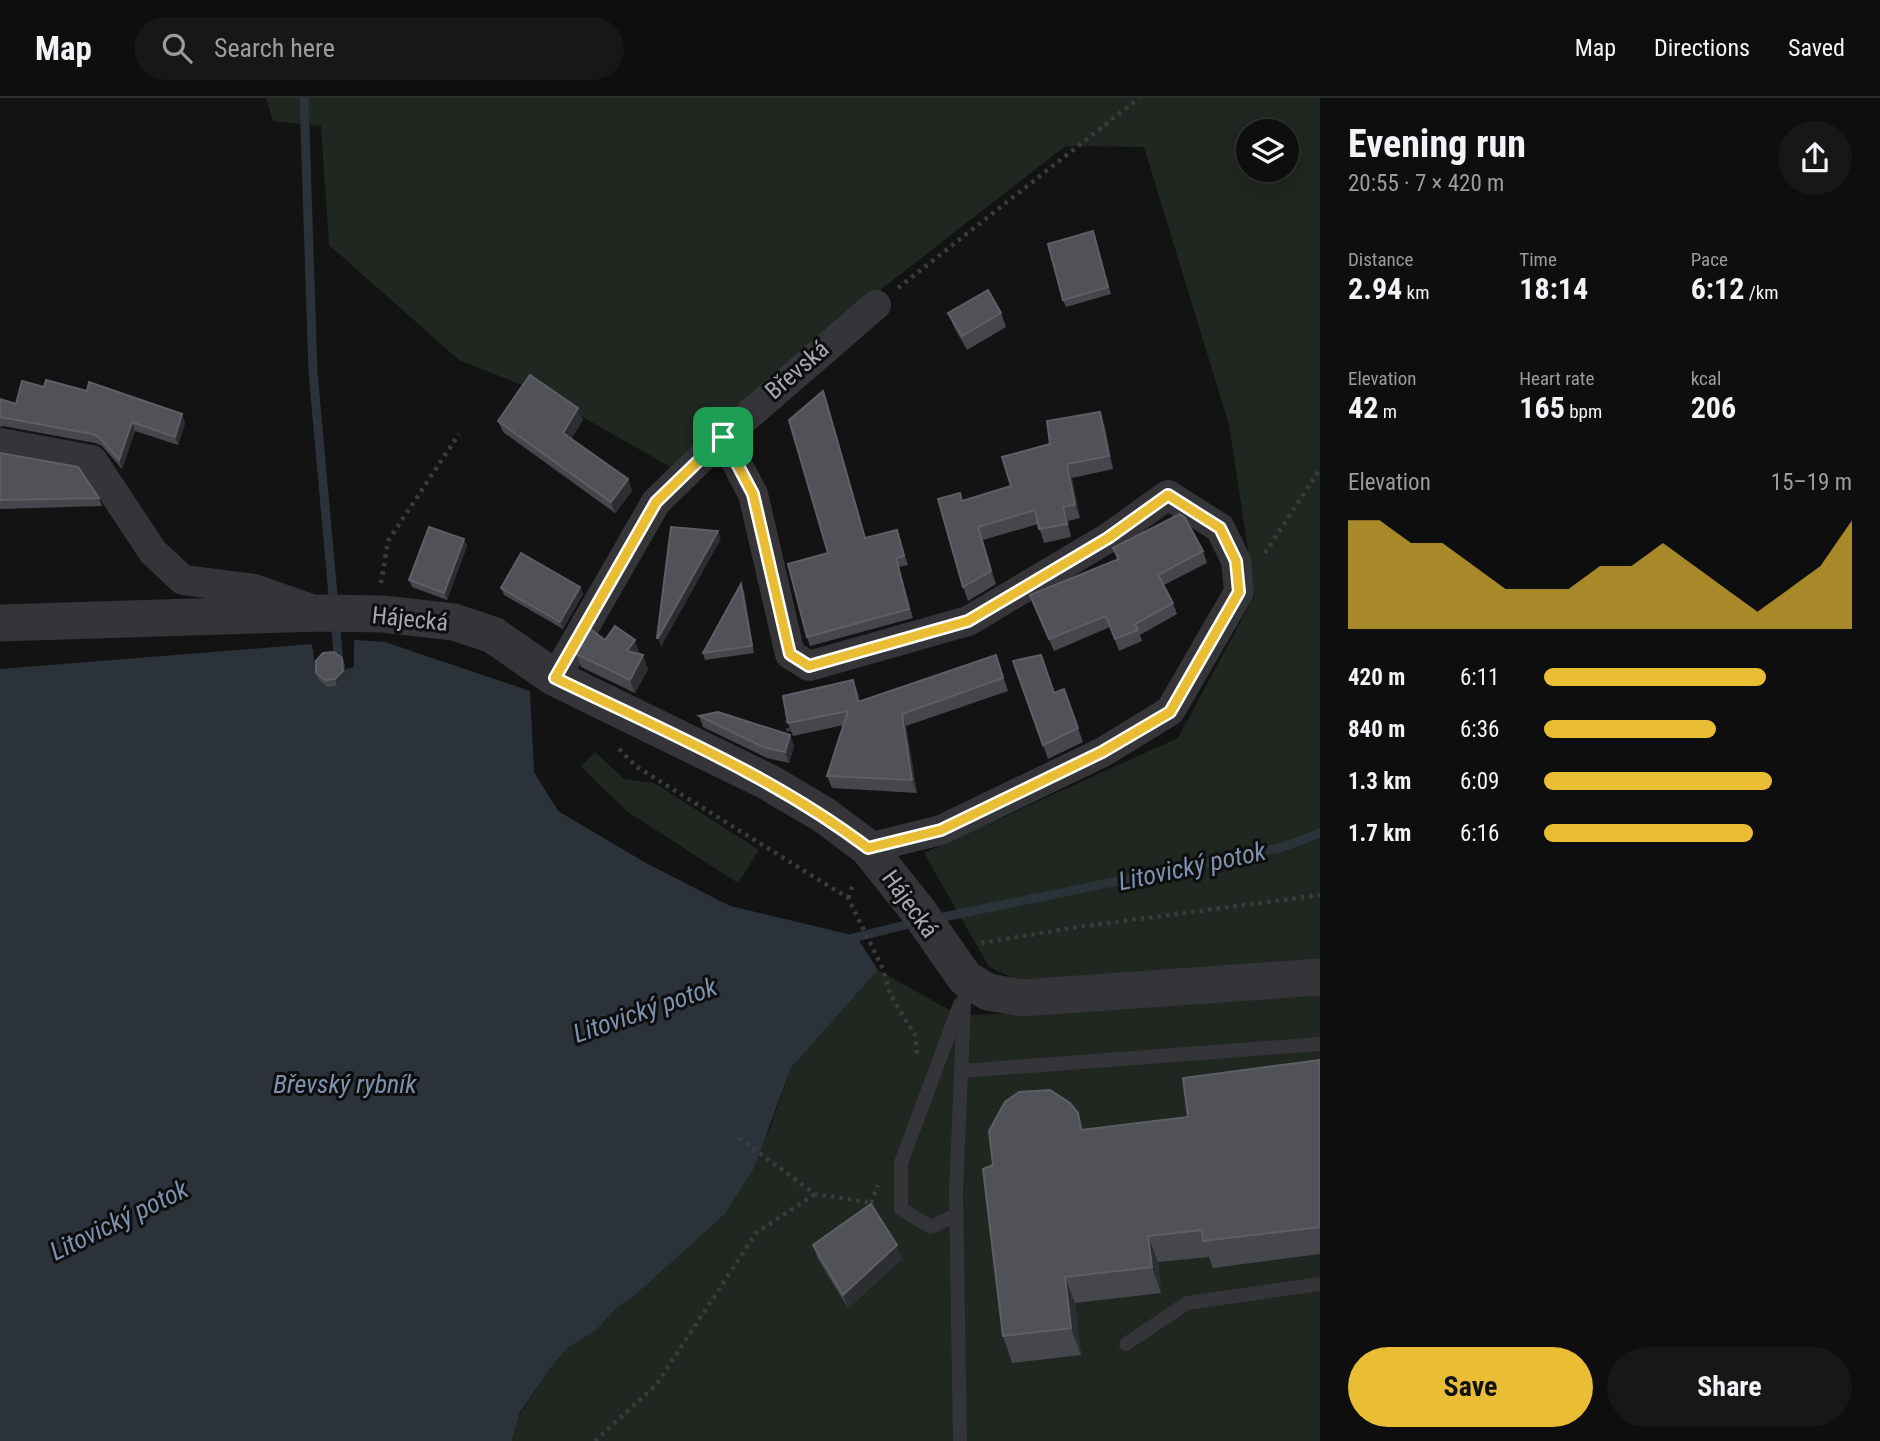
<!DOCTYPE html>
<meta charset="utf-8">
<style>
body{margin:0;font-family:"Roboto Condensed",sans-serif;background:#171718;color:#f1f3f6;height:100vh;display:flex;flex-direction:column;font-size:26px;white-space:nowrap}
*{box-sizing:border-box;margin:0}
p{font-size:23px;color:#9b9c9e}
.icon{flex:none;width:38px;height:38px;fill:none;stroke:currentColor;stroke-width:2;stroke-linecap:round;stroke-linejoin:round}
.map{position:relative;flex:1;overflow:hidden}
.panel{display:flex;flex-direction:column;background:#0e0e0f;width:560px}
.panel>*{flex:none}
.controls{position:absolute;left:1236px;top:21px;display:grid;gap:14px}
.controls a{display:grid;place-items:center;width:63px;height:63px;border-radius:50%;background:#0e0e0f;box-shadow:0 7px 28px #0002,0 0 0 2px #2e2e2f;font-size:35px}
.pin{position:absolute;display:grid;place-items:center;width:60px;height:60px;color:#fff;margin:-30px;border-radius:14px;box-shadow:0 4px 10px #0006}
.round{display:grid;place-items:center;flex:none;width:74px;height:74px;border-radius:37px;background:#171718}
.head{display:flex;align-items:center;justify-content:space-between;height:119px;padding:0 28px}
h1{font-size:38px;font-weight:700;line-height:52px}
.stats{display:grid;grid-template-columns:repeat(3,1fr);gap:10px;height:119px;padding:7px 28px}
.stats div{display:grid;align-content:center}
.stats b{font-size:30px;font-weight:700}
.stats small{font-size:19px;font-weight:400}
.stats p{font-size:19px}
.chart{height:196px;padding:14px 28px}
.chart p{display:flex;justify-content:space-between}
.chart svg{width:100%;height:126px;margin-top:7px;fill:#eabe34;opacity:.7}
.button{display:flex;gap:14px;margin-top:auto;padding:14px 28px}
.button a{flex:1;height:80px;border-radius:42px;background:#eabe34;color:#111;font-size:28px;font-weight:700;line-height:80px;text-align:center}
.button a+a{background:#171718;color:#f1f3f6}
ul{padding:0 28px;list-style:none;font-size:23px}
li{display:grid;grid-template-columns:112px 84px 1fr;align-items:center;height:52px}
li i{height:18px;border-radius:9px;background:#eabe34}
header{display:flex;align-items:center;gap:42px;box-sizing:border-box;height:98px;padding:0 35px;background:#0e0e0f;border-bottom:2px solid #2e2e2f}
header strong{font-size:33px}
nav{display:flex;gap:38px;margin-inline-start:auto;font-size:24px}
.search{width:490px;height:63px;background:#171718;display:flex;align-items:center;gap:18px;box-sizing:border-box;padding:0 24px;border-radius:38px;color:#9b9c9e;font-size:26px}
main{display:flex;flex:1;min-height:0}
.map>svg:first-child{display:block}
.green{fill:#1f2720;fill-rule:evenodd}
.water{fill:#2b3239}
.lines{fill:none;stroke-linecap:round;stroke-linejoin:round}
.stream{stroke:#2b3239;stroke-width:9}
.path{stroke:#3a3b40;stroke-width:4.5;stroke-dasharray:3.5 5;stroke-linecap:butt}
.service{stroke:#343439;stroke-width:14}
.minor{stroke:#343439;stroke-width:30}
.tertiary{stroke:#343439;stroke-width:37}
.wall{fill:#46474c}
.shaded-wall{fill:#2d2e31}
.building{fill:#505257;stroke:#5e5f66;stroke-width:2}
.route-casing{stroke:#fff;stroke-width:14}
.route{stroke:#eabe34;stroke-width:9}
.labels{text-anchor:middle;stroke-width:6;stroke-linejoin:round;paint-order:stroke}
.street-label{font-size:24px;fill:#a5a8b4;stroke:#0e0e0f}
.water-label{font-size:26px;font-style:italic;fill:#7c92ae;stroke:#0e0e0f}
</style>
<header>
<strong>Map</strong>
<div class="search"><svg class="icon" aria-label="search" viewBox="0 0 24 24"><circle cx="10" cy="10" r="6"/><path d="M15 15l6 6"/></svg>Search here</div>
<nav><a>Map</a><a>Directions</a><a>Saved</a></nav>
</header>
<main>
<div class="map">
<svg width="1320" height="1343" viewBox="0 0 1320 1343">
<rect width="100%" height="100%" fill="#131314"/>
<g class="green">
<path d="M266,0H1320V866L1026,886L989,869L924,755L1178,640L1255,497L1229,327L1144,49L1066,48L1059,53L884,189L674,371L537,293L459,262L329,147L321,28L273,23ZM1248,33H1286V72H1248Z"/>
<polygon points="595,654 624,681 654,685 759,752 738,785 628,714 581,669"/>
<polygon points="878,872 960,918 1320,896 1320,1343 512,1343 520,1315 554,1265 568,1250 596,1232 618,1209 631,1201 724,1117 770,1030 791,970"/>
</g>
<polygon class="water" points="354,542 385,544 530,593 534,674 558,713 646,765 730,808 856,838 878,872 791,970 753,1072 724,1117 631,1201 618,1209 596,1232 568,1250 554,1265 520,1314 512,1343 0,1343 0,571 312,546 317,578 354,569"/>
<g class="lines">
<g class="stream">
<polyline points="304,0 313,274 334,508"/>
<polyline points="335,522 339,567"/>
<polyline points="934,821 1283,749 1320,735"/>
<polyline points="845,842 917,824"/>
</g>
<g class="path">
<polyline points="898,190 1139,0"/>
<polyline points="1265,455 1320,371"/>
<polyline points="381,485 388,443 459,336"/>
<polyline points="787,613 789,643"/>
<polyline points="619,651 637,669 848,800 883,871 890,896 915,937 917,956"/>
<polyline points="848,800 854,784"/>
<polyline points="981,845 1078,829 1320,797"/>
<polyline points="739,1040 815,1096 873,1105"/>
<polyline points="871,1105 878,1087"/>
<polyline points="595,1343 656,1287 756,1135 815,1096"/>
</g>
<g class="service">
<polyline points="961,973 1320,946"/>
<polyline points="956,1117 931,1129 901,1111 901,1065 960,906"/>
<polyline points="1126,1246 1187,1205 1320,1186"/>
<polyline points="960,1343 956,1093 965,882"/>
</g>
<g class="minor">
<polyline points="723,339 753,396 790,556 809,568 968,523 1108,440 1168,397 1220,430 1236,463 1239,494 1170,613 1103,654 941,732 868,750"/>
<polyline points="0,345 92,362 153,454 183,482 254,491 311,511"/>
<polyline points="555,580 656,404 723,339 876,207"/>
</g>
<polyline class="tertiary" points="0,525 322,515 383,516 454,524 493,537 555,580 768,684 824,717 868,750 919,814 965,880 988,894 1022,900 1320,879"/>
</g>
<g class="wall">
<polygon points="1095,140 1111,196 1066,209 1063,202"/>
<polygon points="948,215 1001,215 1006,229 967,252 954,229"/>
<polygon points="823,293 865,440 897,432 908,467 899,469 913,520 810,548 807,539 828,455"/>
<polygon points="0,301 16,306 185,325 178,347 135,333 122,371 102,348 95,345 3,328 0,329"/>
<polygon points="583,322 571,341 628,381 632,393 615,415 503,334 498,323"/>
<polygon points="1105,328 1113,371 1072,380 1080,420 1068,423 1071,439 1044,445 1038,426 983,442 996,486 968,503 963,489 960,395 962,403 1011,388 1050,346"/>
<polygon points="0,355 99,400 102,408 0,411"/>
<polygon points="464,441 467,448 447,502 412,489 409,482"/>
<polygon points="1113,450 1203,453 1207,465 1164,487 1173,505 1177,516 1140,537 1142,543 1119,553 1110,529 1054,553 1030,497 1117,461"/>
<polygon points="580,489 583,496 563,531 504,497 501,490"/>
<polygon points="744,493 754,555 705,562 703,555"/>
<polygon points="605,542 640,556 648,571 635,595 581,569 576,556"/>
<polygon points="996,557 1008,593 906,628 917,695 832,690 827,678 844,627 793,638 788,625 858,594 860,604"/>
<polygon points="342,560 345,567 345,580 337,588 327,589 319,582 316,575"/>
<polygon points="1013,563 1054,595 1064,591 1083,644 1048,661"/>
<polygon points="699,618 790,637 794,648 789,665 767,660 703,629"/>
<polygon points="1320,962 1320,1156 1213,1170 1209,1159 1158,1164 1161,1195 1075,1205 1081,1257 1012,1265 1003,1238 1084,1032 1188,1019"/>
<polygon points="813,1147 902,1161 848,1210 818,1161"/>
</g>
<g class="shaded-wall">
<polygon points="823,293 827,302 868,449 865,440"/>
<polygon points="578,310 583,322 567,347 563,335"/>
<polygon points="1100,314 1105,328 1113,371 1109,358"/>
<polygon points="182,316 185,325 178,347 175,339"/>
<polygon points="132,324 135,333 122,371 119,362"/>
<polygon points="1067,366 1072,380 1080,420 1075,407"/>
<polygon points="628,381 632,393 615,415 611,404"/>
<polygon points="1063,409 1068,423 1071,439 1067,426"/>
<polygon points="978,429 983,442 996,486 991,473"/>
<polygon points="718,433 721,441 661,549 658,540"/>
<polygon points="464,441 467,448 447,502 444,495"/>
<polygon points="896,460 899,469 913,520 909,511"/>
<polygon points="741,486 744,493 754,555 752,548"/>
<polygon points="580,489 583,496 563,531 560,524"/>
<polygon points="635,542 640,556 627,553"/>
<polygon points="643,557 648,571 635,595 630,582"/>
<polygon points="342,560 345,567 345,580 337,588 335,581"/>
<polygon points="853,582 858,594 863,617 858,604"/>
<polygon points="902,616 906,628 917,695 912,682"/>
<polygon points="790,637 794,648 789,665 785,654"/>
<polygon points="1078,1015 1088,1042 1081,1032"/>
<polygon points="1148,1138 1158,1164 1161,1195 1152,1169"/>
<polygon points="897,1147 902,1161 848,1210 843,1197"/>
<polygon points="1065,1179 1075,1205 1081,1257 1071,1230"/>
</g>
<g class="building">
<polygon points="1093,133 1108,189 1063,202 1048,146"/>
<polygon points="988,192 1001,215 962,238 948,215"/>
<polygon points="530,277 578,310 563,335 628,381 611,404 498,323"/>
<polygon points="46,282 87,293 89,284 182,316 175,339 132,324 119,362 99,339 92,336 0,319 0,301 16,306 22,283 44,289"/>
<polygon points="823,293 865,440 897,432 904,458 896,460 909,511 807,539 788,466 828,455 789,322"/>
<polygon points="1100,314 1109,358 1067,366 1075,407 1063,409 1067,426 1039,431 1035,412 978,429 991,473 963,489 938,401 960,395 962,403 1011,388 1002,359 1050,346 1047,323"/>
<polygon points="0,355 78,369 99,400 0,402"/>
<polygon points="1180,416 1185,420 1203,453 1158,477 1173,505 1135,526 1138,532 1115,541 1106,518 1049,541 1030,497 1119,461 1113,450"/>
<polygon points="429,429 464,441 444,495 409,482"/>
<polygon points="671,429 718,433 658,540 657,540"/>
<polygon points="521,455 580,489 560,524 501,490"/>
<polygon points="741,486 752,548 703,555"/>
<polygon points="615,528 635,542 627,553 643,557 630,582 576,556 590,531 605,542"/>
<polygon points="334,554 342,560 343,573 335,581 325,582 316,575 316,563 323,555"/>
<polygon points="996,557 1003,580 902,616 912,682 827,678 848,613 788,625 783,598 853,582 858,604"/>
<polygon points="1041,557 1054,595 1064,591 1078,630 1043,647 1013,563"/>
<polygon points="718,614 790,637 785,654 763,649 699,618"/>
<polygon points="1320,962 1320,1129 1203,1143 1202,1132 1148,1138 1152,1169 1065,1179 1071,1230 1003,1238 983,1071 993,1067 989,1033 1005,1004 1019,994 1050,992 1070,1005 1078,1015 1081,1032 1188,1019 1183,980"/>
<polygon points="871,1106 897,1147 843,1197 813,1147"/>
</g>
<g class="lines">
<g class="route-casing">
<path id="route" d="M723,339L753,396L790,556L809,568L968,523L1108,440L1168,397L1220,430L1236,463L1239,494L1170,614L1102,654L941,732L868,750C773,678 662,632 555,580L656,404Z"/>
</g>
<use href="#route" class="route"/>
</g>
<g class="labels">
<g class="street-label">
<text transform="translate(797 272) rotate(-41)" y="8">Břevská</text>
<text transform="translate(410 521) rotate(6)" y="8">Hájecká</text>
<text transform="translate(910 806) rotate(54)" y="8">Hájecká</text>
</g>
<g class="water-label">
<text transform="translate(1192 768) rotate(-12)" y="9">Litovický potok</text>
<text transform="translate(645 912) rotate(-19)" y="9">Litovický potok</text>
<text x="345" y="995">Břevský rybník</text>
<text transform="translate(119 1122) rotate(-26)" y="9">Litovický potok</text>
</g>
</g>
</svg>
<div class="controls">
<a><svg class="icon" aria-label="layers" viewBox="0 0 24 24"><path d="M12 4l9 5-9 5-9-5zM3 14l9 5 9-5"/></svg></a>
</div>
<div class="pin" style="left:723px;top:339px;background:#1e9e55"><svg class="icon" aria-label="arrive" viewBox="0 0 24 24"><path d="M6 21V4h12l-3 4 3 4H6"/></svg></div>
</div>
<section class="panel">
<div class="head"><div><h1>Evening run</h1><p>20:55 · 7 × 420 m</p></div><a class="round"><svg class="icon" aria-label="share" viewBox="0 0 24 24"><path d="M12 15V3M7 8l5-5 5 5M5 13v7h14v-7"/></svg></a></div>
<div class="stats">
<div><p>Distance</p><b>2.94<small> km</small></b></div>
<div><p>Time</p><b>18:14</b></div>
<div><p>Pace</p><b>6:12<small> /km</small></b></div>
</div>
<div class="stats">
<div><p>Elevation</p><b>42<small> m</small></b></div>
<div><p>Heart rate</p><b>165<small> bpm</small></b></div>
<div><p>kcal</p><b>206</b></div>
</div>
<div class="chart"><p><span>Elevation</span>15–19 m</p>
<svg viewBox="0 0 160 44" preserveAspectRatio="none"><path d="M0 44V6L10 6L20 14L30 14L40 22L50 30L60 30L70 30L80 22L90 22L100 14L110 22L120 30L130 38L140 30L150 22L160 6V44z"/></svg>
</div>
<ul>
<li><b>420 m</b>6:11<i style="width:72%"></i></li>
<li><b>840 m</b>6:36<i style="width:56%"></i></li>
<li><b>1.3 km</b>6:09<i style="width:74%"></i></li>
<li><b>1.7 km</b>6:16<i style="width:68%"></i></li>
</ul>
<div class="button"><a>Save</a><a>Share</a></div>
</section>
</main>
